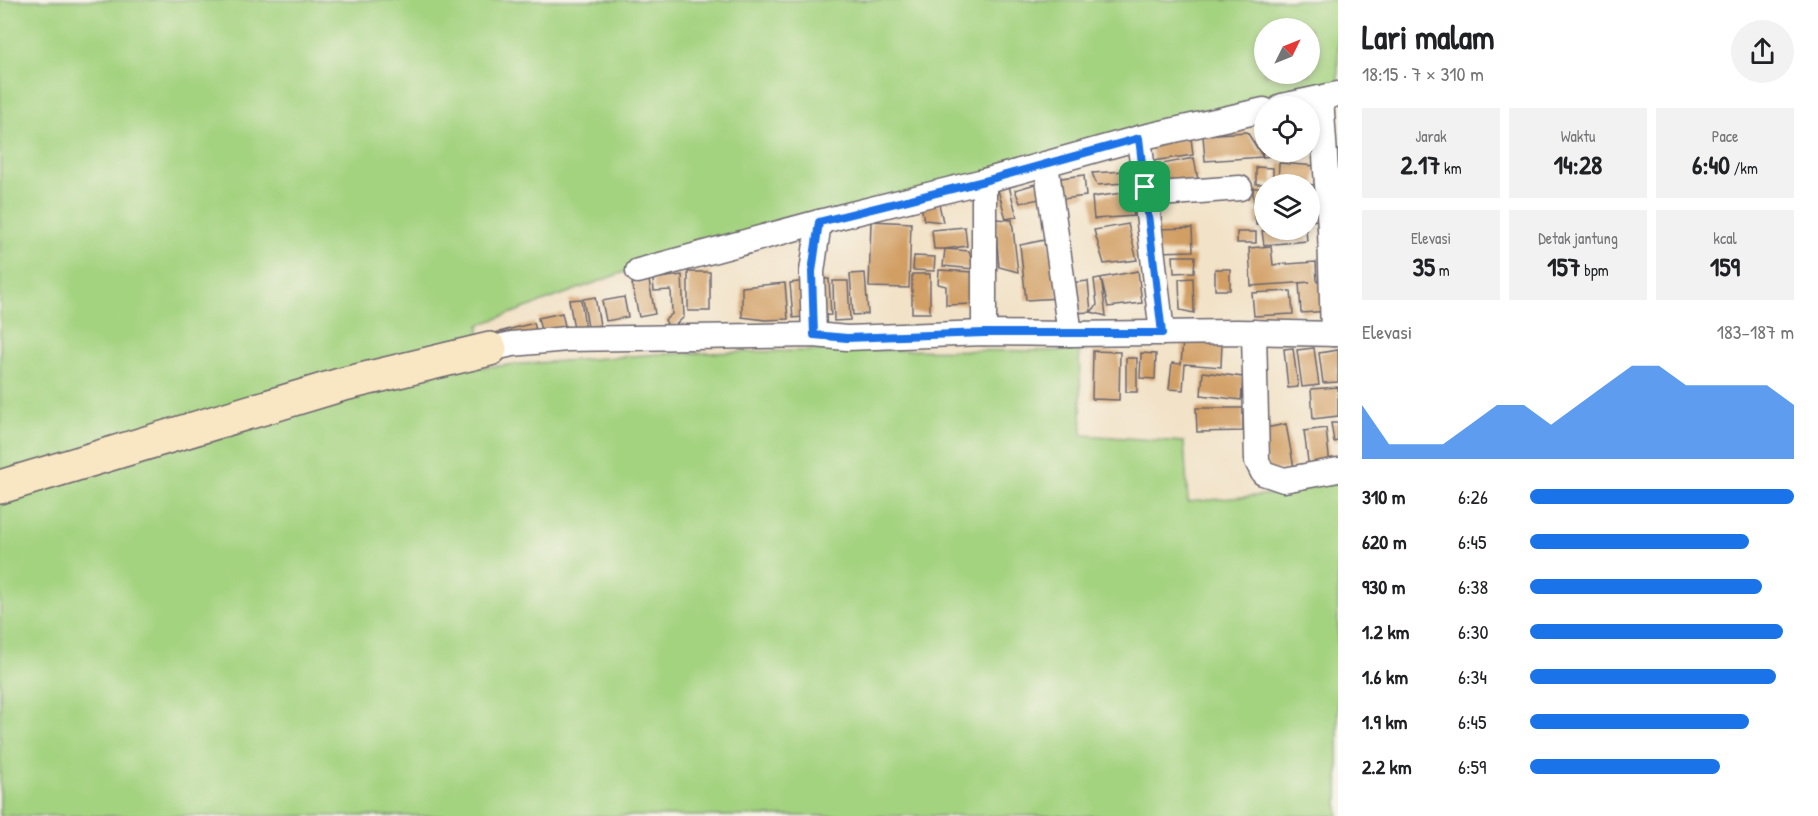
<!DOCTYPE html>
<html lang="id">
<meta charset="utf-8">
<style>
body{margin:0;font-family:"Patrick Hand",sans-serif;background:#f2f2f2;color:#202124;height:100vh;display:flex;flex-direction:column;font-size:22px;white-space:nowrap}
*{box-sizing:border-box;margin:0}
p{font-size:20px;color:#757577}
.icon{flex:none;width:33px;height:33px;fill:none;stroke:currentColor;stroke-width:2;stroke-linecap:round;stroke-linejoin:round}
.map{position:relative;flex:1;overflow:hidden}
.side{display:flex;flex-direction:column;background:#fff;width:480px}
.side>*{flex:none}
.needle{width:39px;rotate:47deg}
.controls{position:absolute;left:1254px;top:18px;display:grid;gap:12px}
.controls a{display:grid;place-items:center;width:66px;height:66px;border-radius:50%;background:#fff;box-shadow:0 3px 9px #0003;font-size:30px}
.pin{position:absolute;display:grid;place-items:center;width:51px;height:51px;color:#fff;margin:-26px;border-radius:12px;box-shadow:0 3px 9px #0006}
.round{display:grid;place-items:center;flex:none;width:63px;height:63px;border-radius:32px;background:#f2f2f2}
.headline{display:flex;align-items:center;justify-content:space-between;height:102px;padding:0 24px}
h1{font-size:33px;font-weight:700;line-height:45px}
.figures{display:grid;grid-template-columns:repeat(3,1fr);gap:9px;height:102px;padding:6px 24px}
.figures div{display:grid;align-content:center;border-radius:0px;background:#f2f2f2;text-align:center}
.figures b{font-size:26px;font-weight:700}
.figures small{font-size:16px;font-weight:400}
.figures p{font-size:16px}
.chart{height:168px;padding:12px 24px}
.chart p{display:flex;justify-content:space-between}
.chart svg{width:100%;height:108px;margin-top:6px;fill:#1a73e8;opacity:.7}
ul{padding:0 24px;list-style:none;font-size:20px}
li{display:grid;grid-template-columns:96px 72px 1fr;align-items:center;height:45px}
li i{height:15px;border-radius:8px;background:#1a73e8}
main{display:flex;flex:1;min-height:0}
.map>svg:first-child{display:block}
.green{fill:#a4d380;stroke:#637a5e;stroke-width:1.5;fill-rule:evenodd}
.building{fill:#d19e63}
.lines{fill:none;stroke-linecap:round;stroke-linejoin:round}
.street-casing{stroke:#6b656c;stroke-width:27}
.secondary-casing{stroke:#6b656c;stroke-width:36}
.street{stroke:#fff;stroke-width:24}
.secondary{stroke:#f9e7c3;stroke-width:33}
.route-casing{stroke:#fff;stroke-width:12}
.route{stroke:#1a73e8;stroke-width:8}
</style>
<main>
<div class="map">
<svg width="1338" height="816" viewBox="0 0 1338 816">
<rect width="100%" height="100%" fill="#f7f3e8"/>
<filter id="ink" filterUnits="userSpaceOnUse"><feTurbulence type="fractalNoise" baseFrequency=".0167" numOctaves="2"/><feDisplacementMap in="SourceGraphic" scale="12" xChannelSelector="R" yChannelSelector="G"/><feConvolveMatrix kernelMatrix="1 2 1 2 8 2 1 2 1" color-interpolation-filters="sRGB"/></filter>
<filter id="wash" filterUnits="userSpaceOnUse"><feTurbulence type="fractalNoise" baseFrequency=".008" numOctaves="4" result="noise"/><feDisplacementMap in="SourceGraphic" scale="24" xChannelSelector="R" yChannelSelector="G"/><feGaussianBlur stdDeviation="1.35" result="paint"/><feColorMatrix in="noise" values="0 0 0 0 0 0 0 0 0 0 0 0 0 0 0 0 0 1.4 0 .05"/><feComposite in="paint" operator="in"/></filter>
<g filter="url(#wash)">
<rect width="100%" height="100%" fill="#f2e2c7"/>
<path class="green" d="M0,0H1338V86L1219,111L660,259L479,325L481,367L659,354L840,350L1079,351L1082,435L1184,442L1188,502L1276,494L1338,478V816H0ZM1264,28H1310V74H1264Z"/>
<g id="blocks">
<g class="building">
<polygon points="1247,132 1263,157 1260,138 1264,138 1264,152 1295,152 1295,153 1263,157 1205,161 1203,135"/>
<polygon points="1191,138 1193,155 1153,161 1151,144"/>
<polygon points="1194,158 1198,180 1161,187 1157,165"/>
<polygon points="1279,163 1316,166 1315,185 1278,182"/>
<polygon points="1256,167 1273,168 1273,184 1256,184"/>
<polygon points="1125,171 1125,183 1097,185 1092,173"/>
<polygon points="1084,175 1086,196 1063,199 1061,178"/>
<polygon points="1042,182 1045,198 1020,203 1015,190"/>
<polygon points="1009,186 1017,217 1006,219 998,190"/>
<polygon points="1253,188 1264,188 1264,207 1254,207"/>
<polygon points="1310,188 1315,188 1316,204 1310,204"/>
<polygon points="1130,192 1134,216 1094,219 1092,197"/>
<polygon points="939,204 943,222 924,220 921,207"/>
<polygon points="1317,207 1318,220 1310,221 1310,208"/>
<polygon points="1255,212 1264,212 1264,225 1256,225"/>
<polygon points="995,219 1012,220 1018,272 999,267"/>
<polygon points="871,221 911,223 909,288 869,287"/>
<polygon points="1128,224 1137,260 1104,264 1094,230"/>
<polygon points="965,227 967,246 945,249 969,251 974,269 943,266 945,249 934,249 932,230"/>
<polygon points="1192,228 1193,251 1158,252 1157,229"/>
<polygon points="1275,230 1306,230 1307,241 1264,245 1262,231"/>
<rect x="1237" y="232" width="19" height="11"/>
<polygon points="1049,239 1059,298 1026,300 1020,245"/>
<polygon points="1271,246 1273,265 1316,262 1317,282 1328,281 1330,311 1301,313 1299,283 1310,282 1251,286 1249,248"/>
<polygon points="914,256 935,257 934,271 913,270"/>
<polygon points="1173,256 1195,256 1194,272 1174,273"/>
<rect x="1215" y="269" width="15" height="21"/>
<polygon points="939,270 974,272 975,304 946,305 946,286 938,284"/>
<polygon points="1138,271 1142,303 1108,307 1101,278 1106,316 1091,312 1097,305 1094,279"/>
<rect x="688" y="272" width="22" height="39"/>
<polygon points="865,273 868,314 853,315 850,274"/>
<rect x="912" y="274" width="18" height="39"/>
<polygon points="682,275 684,317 670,330 665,320 672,314 671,290 654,291 653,279"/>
<polygon points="1193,278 1194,313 1180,310 1179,279"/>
<polygon points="814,279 829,279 831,315 816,316"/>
<polygon points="649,281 655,314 639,317 632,284"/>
<polygon points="807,281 811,316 793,318 790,283"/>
<polygon points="833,281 848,281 850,320 834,321"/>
<polygon points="1088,281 1091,312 1073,313 1070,283"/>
<polygon points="785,283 788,319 765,320 742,317 742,287"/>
<polygon points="1291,291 1293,314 1254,316 1252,293"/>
<polygon points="595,297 600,325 588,327 583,299"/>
<polygon points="624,297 628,317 606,321 602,301"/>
<polygon points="581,299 585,327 574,329 569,300"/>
<polygon points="562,313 566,330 542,335 538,318"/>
<polygon points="534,323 537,334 497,342 495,333"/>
<polygon points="1183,340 1222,342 1221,367 1185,364 1183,390 1169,389 1172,363 1181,364"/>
<polygon points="1293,348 1298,387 1288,388 1284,349"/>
<polygon points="1314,348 1319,385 1302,387 1297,350"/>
<polygon points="1338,350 1338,382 1323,383 1319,353"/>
<polygon points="1093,351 1120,352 1119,400 1092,399"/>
<polygon points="1141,353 1156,354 1155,379 1140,378"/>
<rect x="1126" y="358" width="11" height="34"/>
<polygon points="1203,372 1243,377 1241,400 1201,395"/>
<polygon points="1338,387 1338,416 1313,419 1311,389"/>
<polygon points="1196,408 1243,408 1243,431 1197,432"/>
<polygon points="1331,423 1338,423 1338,441 1334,442"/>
<polygon points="1286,424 1294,468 1269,471 1260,429"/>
<polygon points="1326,428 1330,466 1309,469 1304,431"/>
</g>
</g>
</g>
<g filter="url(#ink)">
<use href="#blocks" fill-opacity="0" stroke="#6b656c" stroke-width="1.5"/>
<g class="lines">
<g class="street-casing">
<g id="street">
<polyline points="1321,98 1330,229 1333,334"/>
<polyline points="1282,106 1338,94"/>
<polyline points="1139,138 1162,333"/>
<polyline points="1046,164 1070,334"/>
<polyline points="1146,195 1240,188"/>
<polyline points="638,271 819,222 984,181 1139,138 1264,110"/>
<polyline points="1254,332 1257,461 1263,473 1284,480 1338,470"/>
<polyline points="984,333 984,181"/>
<polyline points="814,335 812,272 819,222"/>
<polyline points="490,349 512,344 567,339 814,335 847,338 984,333 1070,334 1237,332 1338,334"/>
</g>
</g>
<g class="secondary-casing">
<polyline id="secondary" points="0,487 340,385 490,349"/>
</g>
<use href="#street" class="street"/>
<use href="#secondary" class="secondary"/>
</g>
</g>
<g class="lines" filter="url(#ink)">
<g class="route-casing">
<polygon id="route" points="1139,138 1162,333 984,333 847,338 814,335 812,272 819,222 984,181"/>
</g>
<use href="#route" class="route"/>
</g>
</svg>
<div class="controls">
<a><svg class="needle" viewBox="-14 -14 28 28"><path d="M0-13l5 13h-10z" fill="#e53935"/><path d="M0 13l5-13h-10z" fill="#757577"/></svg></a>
<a><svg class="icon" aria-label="locate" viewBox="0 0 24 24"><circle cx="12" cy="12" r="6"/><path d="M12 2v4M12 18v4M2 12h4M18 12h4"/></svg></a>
<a><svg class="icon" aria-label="layers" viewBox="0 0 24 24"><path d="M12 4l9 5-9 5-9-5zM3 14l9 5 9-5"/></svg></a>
</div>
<div class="pin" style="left:1145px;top:187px;background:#1e9e55"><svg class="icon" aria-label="arrive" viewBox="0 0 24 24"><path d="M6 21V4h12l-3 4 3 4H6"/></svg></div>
</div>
<section class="side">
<div class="headline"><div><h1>Lari malam</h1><p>18:15 · 7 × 310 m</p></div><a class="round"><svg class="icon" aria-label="share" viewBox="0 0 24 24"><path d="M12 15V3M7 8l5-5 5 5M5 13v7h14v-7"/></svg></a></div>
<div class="figures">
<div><p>Jarak</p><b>2.17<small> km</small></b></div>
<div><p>Waktu</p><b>14:28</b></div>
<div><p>Pace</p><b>6:40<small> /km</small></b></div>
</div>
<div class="figures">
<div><p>Elevasi</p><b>35<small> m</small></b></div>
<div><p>Detak jantung</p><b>157<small> bpm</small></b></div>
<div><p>kcal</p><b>159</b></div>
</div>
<div class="chart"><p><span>Elevasi</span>183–187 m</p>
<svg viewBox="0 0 160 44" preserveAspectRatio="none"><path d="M0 44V22L10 38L20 38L30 38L40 30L50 22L60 22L70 30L80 22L90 14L100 6L110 6L120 14L130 14L140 14L150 14L160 22V44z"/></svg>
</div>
<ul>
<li><b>310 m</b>6:26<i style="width:100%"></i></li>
<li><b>620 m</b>6:45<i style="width:83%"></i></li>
<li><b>930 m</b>6:38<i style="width:88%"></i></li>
<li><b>1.2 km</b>6:30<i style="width:96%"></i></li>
<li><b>1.6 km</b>6:34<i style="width:93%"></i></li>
<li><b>1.9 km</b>6:45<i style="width:83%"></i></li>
<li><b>2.2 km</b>6:59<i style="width:72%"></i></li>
</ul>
</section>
</main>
